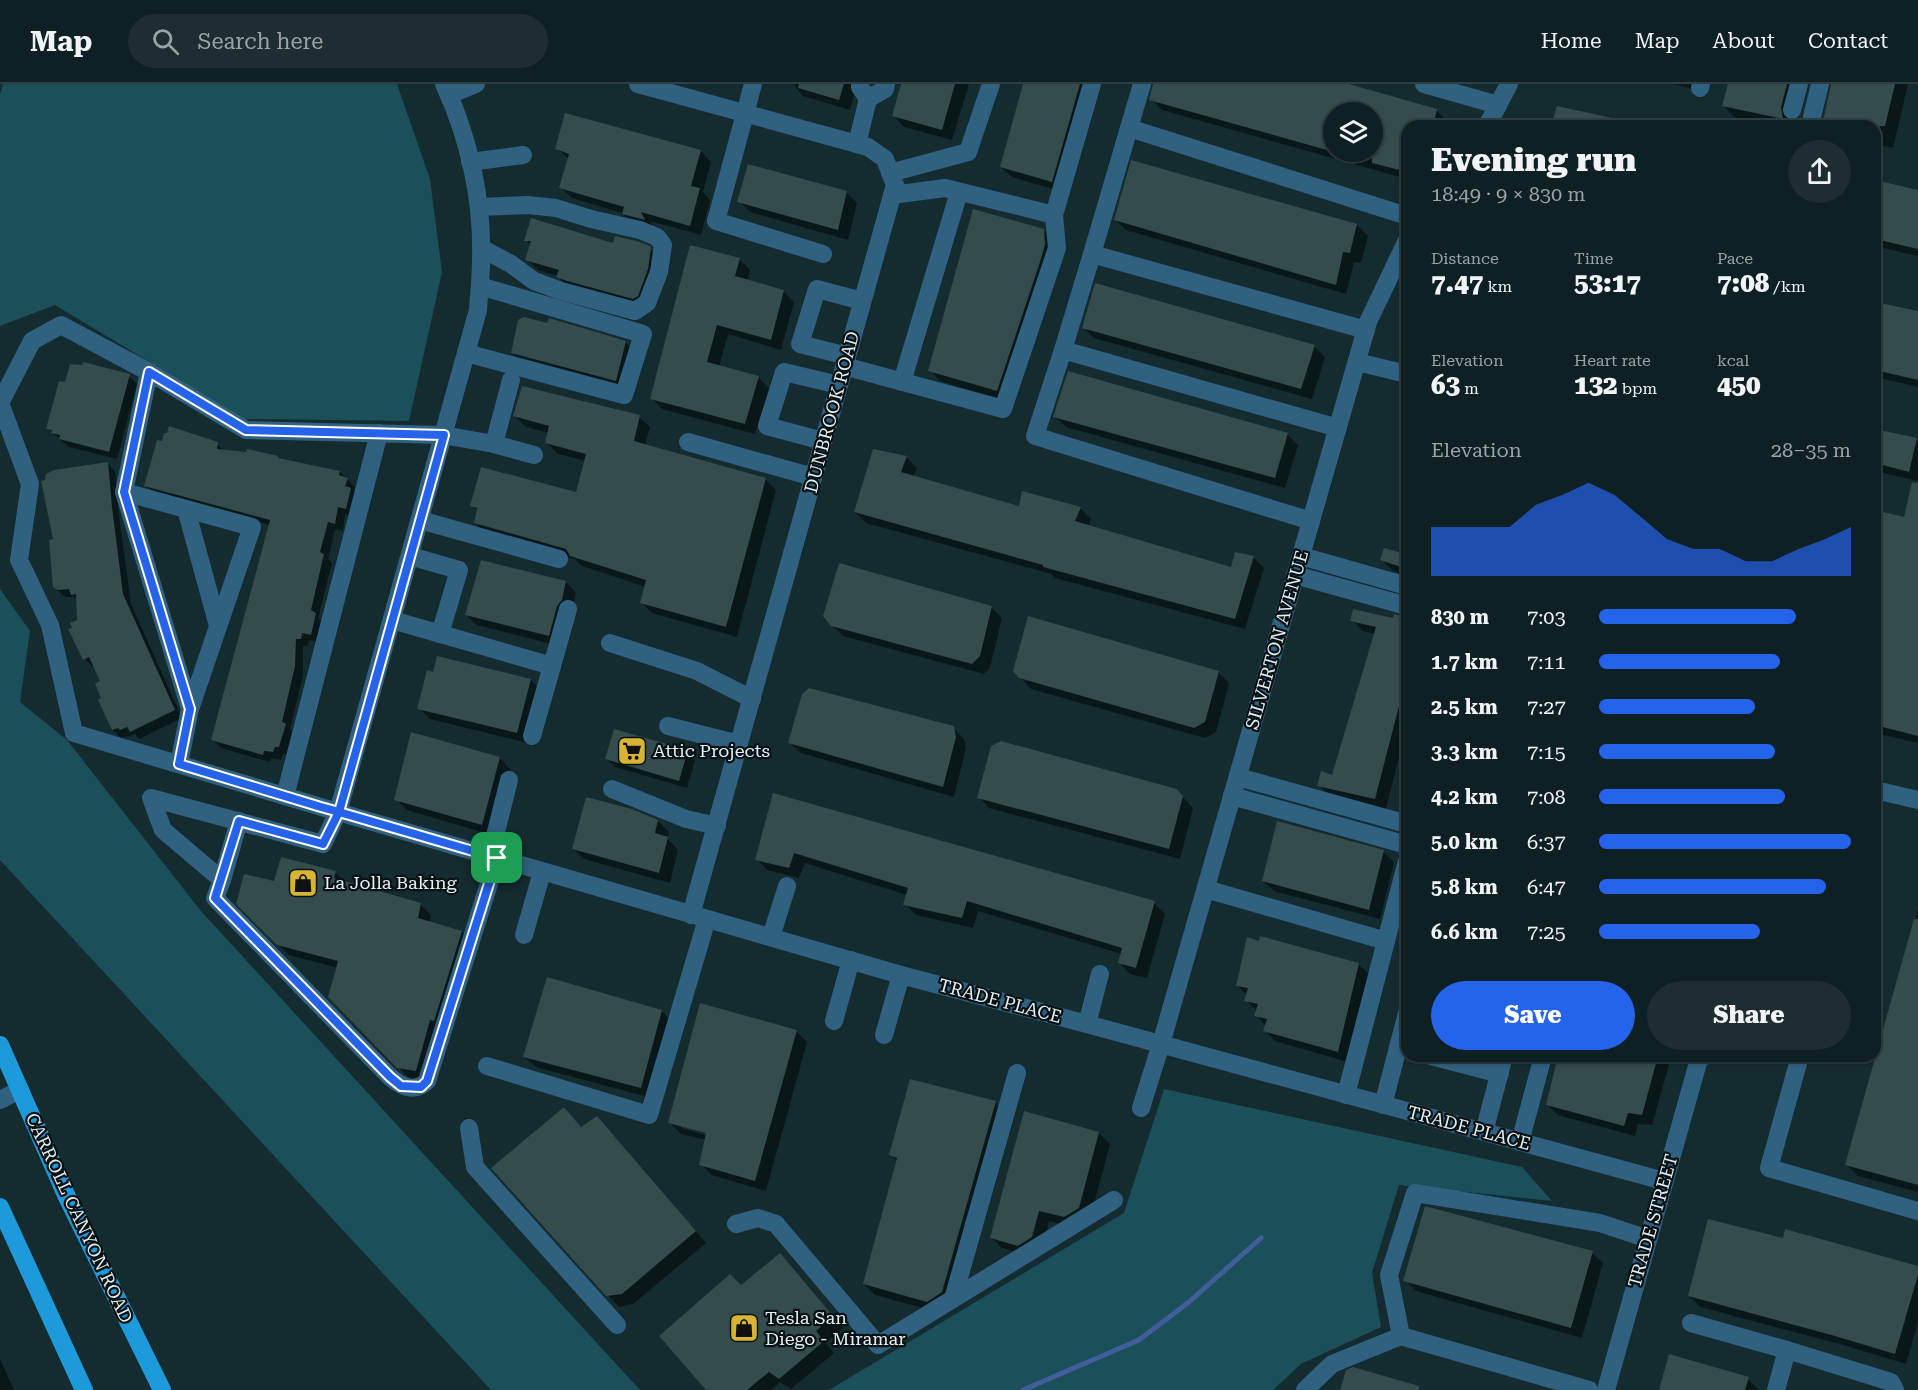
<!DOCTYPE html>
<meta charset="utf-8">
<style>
body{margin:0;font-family:"Roboto Serif",serif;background:#1d2d31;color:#f1f3f6;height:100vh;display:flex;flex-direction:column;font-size:22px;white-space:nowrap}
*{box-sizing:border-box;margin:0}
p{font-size:20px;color:#9ba3a6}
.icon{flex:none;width:33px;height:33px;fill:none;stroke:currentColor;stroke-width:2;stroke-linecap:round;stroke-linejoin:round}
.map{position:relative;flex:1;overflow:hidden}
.side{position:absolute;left:1401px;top:36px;width:480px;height:942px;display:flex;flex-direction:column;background:#0f2024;border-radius:18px;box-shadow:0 2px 4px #0004,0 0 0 2px #2f3e41}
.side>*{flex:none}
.tools{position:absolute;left:1323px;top:18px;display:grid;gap:12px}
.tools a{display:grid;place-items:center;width:60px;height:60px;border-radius:50%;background:#0f2024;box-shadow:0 2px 4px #0004,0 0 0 2px #2f3e41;font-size:30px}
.pin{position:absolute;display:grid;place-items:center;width:51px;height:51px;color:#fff;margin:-26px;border-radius:12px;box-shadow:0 3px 9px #0006}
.round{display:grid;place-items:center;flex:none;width:63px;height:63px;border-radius:32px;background:#1d2d31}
.overview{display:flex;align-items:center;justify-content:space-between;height:102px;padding:0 30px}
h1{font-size:33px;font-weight:800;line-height:45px}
.stats{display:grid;grid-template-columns:repeat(3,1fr);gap:9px;height:102px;padding:6px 30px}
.stats div{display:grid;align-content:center}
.stats b{font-size:26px;font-weight:800}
.stats small{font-size:16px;font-weight:400}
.stats p{font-size:16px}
.chart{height:168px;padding:12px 30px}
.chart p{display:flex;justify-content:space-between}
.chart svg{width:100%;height:108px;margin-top:6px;fill:#2563eb;opacity:.7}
.button{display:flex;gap:12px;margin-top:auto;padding:12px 30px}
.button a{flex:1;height:69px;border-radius:36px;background:#2563eb;color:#fff;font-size:24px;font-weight:800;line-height:69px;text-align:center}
.button a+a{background:#1d2d31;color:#f1f3f6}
ul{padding:0 30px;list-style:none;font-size:20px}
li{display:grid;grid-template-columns:96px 72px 1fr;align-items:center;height:45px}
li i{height:15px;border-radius:8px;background:#2563eb}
header{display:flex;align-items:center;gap:36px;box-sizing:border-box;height:84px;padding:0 30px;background:#0f2024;border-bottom:2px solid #2f3e41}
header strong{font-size:28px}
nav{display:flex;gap:33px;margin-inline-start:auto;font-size:21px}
.search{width:420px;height:54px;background:#1d2d31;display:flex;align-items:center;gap:15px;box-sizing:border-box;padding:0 21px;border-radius:33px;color:#9ba3a6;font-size:22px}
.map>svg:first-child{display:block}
.green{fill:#1b4f5a}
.shadow{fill:#0007;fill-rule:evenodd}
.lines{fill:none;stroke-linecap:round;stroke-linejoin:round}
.stream{stroke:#405e9a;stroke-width:5}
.building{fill:#344c4b}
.minor{stroke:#306180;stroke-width:18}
.major{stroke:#1d9ada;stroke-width:18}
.route-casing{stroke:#fff;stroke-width:12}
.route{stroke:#2563eb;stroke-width:8}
.labels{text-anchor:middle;stroke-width:4.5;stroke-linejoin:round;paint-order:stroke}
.street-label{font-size:18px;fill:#e2f0f3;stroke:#081214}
.poi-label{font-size:18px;fill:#e2f0f3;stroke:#081214;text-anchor:start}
</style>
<header>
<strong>Map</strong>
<div class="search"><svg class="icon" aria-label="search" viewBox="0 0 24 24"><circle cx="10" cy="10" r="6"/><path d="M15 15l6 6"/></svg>Search here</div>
<nav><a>Home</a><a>Map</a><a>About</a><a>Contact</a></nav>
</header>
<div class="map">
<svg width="1918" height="1306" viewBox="0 0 1918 1306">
<rect width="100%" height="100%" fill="#142b30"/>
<g class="green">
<polygon points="3,0 397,0 430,95 442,188 409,337 244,335 55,221 0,242 0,11"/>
<polygon points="0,505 30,547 20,618 67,656 201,827 640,1306 491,1306 0,776"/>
<polygon points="1164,1005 1522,1083 1552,1117 1399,1101 1372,1189 1381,1243 1301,1280 1273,1306 829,1306 1124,1129"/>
</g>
<g class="shadow">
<polygon points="793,0 857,0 850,26 803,12"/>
<polygon points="903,0 969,0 952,56 904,43 894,32"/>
<polygon points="1025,0 1100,0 1063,108 1012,93 1001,83"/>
<path d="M1154,0H1344L1437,27L1448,38L1446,42H1407V95L1162,26L1151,15ZM1334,28H1372V68H1334Z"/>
<polygon points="1672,0 1703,0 1701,7"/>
<polygon points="1729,0 1804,0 1798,8 1791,35 1792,42 1781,42 1734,33 1724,22"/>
<polygon points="1833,0 1908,0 1893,64 1875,60 1875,42 1826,42"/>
<polygon points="1558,23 1638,42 1553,42"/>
<polygon points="556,64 701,67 711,78 703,108 710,116 701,151 650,137 654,145 634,141 622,129 572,114 561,104 569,75"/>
<polygon points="1875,97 1918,107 1918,172 1875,162"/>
<polygon points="846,108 857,119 848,156 750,128 739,117"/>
<polygon points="1115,135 1357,141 1368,152 1361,179 1354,178 1346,210 1126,146"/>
<polygon points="1043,146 1054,157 1008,317 940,297 930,286"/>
<polygon points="526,156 614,161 650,165 661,176 648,222 569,204 558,192 538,186 527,175 531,161"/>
<polygon points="739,175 750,186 747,197 783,207 794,218 781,266 728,250 719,283 758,293 769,304 755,350 662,325 651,314"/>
<polygon points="1875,219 1918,229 1918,303 1875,293"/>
<polygon points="1083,243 1314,262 1325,273 1312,315 1094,254"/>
<polygon points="625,258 636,269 627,307 523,280 512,269"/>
<polygon points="129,292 137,300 117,375 69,363 47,344"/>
<polygon points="515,332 639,333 650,343 645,362 765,395 776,406 737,553 652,529 641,518 646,503 582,482 575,475 486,450 475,439 478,427 472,421 577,409 586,377 558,370 547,359 549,349 526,343"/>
<polygon points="1055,333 1287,350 1298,361 1285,404 1066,343"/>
<polygon points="1875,347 1916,356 1918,358 1918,397 1875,387"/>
<polygon points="217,360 225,368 340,388 355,403 354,408 359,413 354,432 345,430 343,447 335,445 328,475 332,479 318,534 323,538 319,558 309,556 308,562 303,562 303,591 290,645 293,649 287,670 283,670 281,676 271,674 270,678 221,664 213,656 270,441 154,409 146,401"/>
<polygon points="906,373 917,384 913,393 1020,424 1080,424 1091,435 1088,443 1232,485 1253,473 1264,484 1245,545 1055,494 1052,490 866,439 855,428"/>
<polygon points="107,379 115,387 119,432 131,520 182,634 139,655 135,650 121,654 113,646 102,615 102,598 95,582 93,583 85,575 74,545 78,536 78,516 74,513 67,513 62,511 54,502 55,456"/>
<polygon points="1918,419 1918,659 1875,649 1875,427 1906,434"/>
<polygon points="1407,438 1407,491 1393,487 1382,476 1398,469"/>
<polygon points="566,498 576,509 572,527 559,562 477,541 466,531"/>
<polygon points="991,523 1002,534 990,583 984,590 843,552 832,541"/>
<polygon points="1407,534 1407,642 1386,725 1330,712 1319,701 1333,693 1375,550 1363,547 1352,536"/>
<polygon points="1218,588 1229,599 1216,648 1205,654 1031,605 1020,593"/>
<polygon points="531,596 541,607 527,659 430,635 419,624"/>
<polygon points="953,643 964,655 966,664 954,713 801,669 790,659"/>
<polygon points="687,668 695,676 687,704 615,683 607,675"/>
<polygon points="500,674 510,685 492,751 407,726 396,715"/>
<polygon points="1176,706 1193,724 1180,775 989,724 979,713"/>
<polygon points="774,711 1154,819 1165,830 1147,894 1130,890 1120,879 1122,870 978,827 973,844 916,831 905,820 907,811 805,779 799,794 767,786 757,775"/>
<polygon points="658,737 669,748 667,754 678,766 670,799 584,775 573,764"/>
<polygon points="1383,768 1394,778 1380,835 1274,807 1263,797"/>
<polygon points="335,788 345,798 420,820 431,831 429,839 462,848 472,859 426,997 409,994 330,913 338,884 289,871 238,819 275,799"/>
<polygon points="1918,825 1918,1108 1858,1092 1847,1081"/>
<polygon points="1261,854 1359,881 1370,891 1348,978 1275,957 1265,946 1266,942 1256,931 1257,927 1246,916 1248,912 1237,901"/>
<polygon points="662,927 672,938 652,1014 536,983 525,973"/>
<path d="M796,947L807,958L766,1107L712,1091L701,1080L706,1056L681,1050L670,1039ZM681,1041L713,1050L712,1053L681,1044Z"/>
<polygon points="1559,972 1660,972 1669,981 1652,1041 1638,1040 1635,1052 1558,1031 1547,1020"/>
<polygon points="995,1019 1006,1030 952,1219 938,1228 875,1211 864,1200 898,1078 891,1071"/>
<polygon points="1025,1029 1099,1049 1110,1060 1090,1135 1076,1144 1049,1137 1043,1164 1030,1172 1002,1164 991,1153"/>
<polygon points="582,1044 607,1044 706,1159 633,1220 619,1223 608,1211"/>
<polygon points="1784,1156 1918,1184 1918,1238 1906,1280 1847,1262 1700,1223 1689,1212"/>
<polygon points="1592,1169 1603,1179 1582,1254 1416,1207 1405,1196"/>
<polygon points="780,1171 843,1244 826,1259 834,1269 791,1305 780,1298 771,1306 708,1306 740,1203"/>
<polygon points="0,1275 14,1306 0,1306"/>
<polygon points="1748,1295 1759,1306 1660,1306"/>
</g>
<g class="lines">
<polyline class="stream" points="1023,1306 1139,1256 1189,1218 1261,1154"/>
</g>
<g class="building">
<polygon points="799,0 844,0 839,16 798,4"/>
<polygon points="901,0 955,0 942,46 892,32"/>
<polygon points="1023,0 1080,0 1052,98 1000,83"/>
<polygon points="1153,0 1349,0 1437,25 1433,42 1407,42 1407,88 1372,79 1372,28 1334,28 1334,68 1149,16"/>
<polygon points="1728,0 1787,0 1781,23 1783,35 1722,22"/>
<polygon points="1831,0 1895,0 1885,42 1822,42"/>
<polygon points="1557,22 1621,36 1620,42 1551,42"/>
<polygon points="565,29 701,66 691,102 700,104 690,142 641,128 645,136 622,130 624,123 559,104 569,70 555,65"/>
<polygon points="1131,76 1357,140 1350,169 1343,168 1336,201 1114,136"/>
<polygon points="748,80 847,107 838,146 737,118"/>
<polygon points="1875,96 1918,106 1918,165 1875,155"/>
<polygon points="973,125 1044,145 1045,160 1040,178 997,307 928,287"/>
<polygon points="531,134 613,159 615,152 637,157 650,162 651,164 648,185 638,212 633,215 564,196 556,193 559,186 525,176 531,157 524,157"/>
<polygon points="690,161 740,174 735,192 784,206 771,256 717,241 707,278 759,292 745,340 650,315"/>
<polygon points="1095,199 1315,261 1301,305 1082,244"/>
<polygon points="1875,218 1918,227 1918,296 1875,286"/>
<polygon points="524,233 547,239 549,234 626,257 616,297 511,269 518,236"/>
<polygon points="83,278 130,290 109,368 59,355 60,351 51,349 52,346 46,345 59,297 65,298 70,280 82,281"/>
<polygon points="1068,287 1288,349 1275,394 1053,333"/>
<polygon points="522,302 640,331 634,357 766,394 726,543 640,519 646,496 570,472 566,465 474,439 477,424 470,422 481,383 576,408 586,370 545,359 549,342 513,332"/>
<polygon points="169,342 218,358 217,365 246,368 247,365 278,372 278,374 340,387 339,391 348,394 345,402 351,404 346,425 338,423 335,440 328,438 320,468 324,470 311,526 316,529 311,551 302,549 301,555 296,555 295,582 282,638 286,640 279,663 275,663 273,668 264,667 263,671 211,656 270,436 144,402 157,356 162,357 164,349 167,349"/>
<polygon points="1875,345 1917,354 1909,388 1875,379"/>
<polygon points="873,365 907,372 901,388 1019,422 1022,407 1081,423 1075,437 1231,483 1235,468 1254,472 1235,535 1043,483 1043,481 854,428"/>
<polygon points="108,378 112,423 123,510 175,626 130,648 127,643 120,646 118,644 112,646 98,616 101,614 95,600 100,597 89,573 83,576 68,545 72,544 70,539 77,536 76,510 71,511 69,505 58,506 53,503 49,456 53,455 41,397 45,396 46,390 54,386"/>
<polygon points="1912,398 1918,399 1918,652 1875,641 1875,426 1904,433"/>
<polygon points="1384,464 1407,470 1407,485 1380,476"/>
<polygon points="481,476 566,497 562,516 557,522 549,552 465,531"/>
<polygon points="839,479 992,522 980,572 972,580 831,542 823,532"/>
<polygon points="1353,525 1393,534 1394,530 1407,533 1407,591 1375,715 1317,702 1321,687 1332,691 1376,543 1350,537"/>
<polygon points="1028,532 1219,587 1205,638 1194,644 1019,594 1013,587"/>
<polygon points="437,572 531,595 517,649 417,625 427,586 433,588"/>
<polygon points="809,604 954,642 956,653 943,703 788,659 802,610"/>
<polygon points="614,645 688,666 679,697 605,675"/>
<polygon points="411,648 500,673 482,741 394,716"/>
<polygon points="1001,657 1177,705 1183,712 1169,765 977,714 991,662"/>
<polygon points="773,709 1155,817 1136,884 1118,879 1122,864 967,817 962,834 903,821 908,804 794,769 789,784 755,776"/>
<polygon points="586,713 632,725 658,736 655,749 668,753 659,789 572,765"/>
<polygon points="1277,737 1384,766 1369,826 1262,797"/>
<polygon points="281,773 336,787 334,794 421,819 418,834 462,847 434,937 430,936 416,987 397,984 328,913 338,877 277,861 236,820 244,790 274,797"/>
<polygon points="1914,835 1918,835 1918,1101 1845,1081"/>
<polygon points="1260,852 1359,879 1338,968 1263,947 1267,935 1254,932 1258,920 1244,917 1248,904 1236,902 1247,853 1259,857"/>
<polygon points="547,893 662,926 641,1004 523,973"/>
<polygon points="700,919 797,946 755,1097 699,1081 706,1049 668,1039"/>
<polygon points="1558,972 1658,972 1642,1031 1628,1029 1624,1042 1546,1021"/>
<polygon points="910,995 996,1017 942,1208 927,1218 863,1200 897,1074 889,1071"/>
<polygon points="564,1023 581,1043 597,1032 696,1147 622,1210 606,1212 491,1084"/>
<polygon points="1024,1027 1099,1048 1079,1124 1064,1133 1039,1127 1032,1153 1018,1162 990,1154"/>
<polygon points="1425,1122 1593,1167 1571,1244 1403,1197"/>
<polygon points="1708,1135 1783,1154 1785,1145 1918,1182 1918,1191 1895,1270 1835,1252 1688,1212"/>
<polygon points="780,1169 833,1232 816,1247 824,1257 779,1295 769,1288 747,1306 706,1306 659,1252 730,1190 741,1201"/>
<polygon points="1669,1270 1749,1293 1745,1306 1659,1306"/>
<polygon points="1353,1283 1419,1302 1419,1306 1340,1306 1346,1286"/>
</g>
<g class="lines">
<g class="minor">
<polyline points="638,0 868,63 885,75 895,101 691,831"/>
<polyline points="753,0 716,137 823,170"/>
<polyline points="860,0 860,3 868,15 885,5 886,0"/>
<polyline points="1424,0 1498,21"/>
<polyline points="1700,4 1701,0"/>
<polyline points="449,11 476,0"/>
<polyline points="1792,26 1799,0"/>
<polyline points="1812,33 1820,0"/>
<polyline points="1487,42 1509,0"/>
<polyline points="1129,44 1142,0"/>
<polyline points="857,60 868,15"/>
<polyline points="470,78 523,71"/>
<polyline points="890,89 968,68 991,0"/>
<polyline points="892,111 945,104 1054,131 1092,0"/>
<polyline points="479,123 528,121 556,124 591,135 640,146 657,153 663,161 659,188 647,219 635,227 561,207 534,197 511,180 481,164"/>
<polyline points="1366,246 1092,170 1129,44 1407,132"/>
<polyline points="1063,266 1092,170"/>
<polyline points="466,269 624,311 643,250 480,202"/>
<polyline points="847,272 800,260 817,205 862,217"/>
<polyline points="1357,278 1407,290"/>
<polyline points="844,282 1003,325 1057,164 1054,131"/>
<polyline points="149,288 61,241 32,257 0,319 30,400 19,476 50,541 74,649 338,728 901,891 1087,940 1664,1097"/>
<polyline points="902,298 959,108"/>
<polyline points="823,357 767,342 784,288 839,301"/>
<polyline points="688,358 813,393"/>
<polyline points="494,360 511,296"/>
<polyline points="124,408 149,288 246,346 443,351 494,360 534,371"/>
<polyline points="186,425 218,542"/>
<polyline points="420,436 559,475"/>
<polyline points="1311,437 1035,352 1063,266 1338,344"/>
<polyline points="410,472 459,486 440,550"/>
<polyline points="1301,472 1407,502"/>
<polyline points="1295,491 1407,522"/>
<polyline points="392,536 552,582 532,652"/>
<polyline points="610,559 697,587 752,615"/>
<polyline points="552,582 568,525"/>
<polyline points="668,642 739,660"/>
<polyline points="179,680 190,625 124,408 252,443 190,625"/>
<polyline points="1238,693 1407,740"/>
<polyline points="612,705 686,735 717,742"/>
<polyline points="1875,706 1918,716"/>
<polyline points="285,712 379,349"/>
<polyline points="1232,712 1407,761"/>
<path d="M239,737L222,796L163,746L151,714L323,760L338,728L478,226C479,210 481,193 481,176C483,116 469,54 444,0"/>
<polyline points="490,772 509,696"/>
<path d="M222,796L215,814L390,993C402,1003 415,1009 427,997L497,774"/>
<polyline points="1206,805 1386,857 1346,1011"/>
<polyline points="524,851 542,788"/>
<polyline points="771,853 787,802"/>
<polyline points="1386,857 1407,777"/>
<polyline points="834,937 851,876"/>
<polyline points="1087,940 1100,890"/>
<polyline points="884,951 901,891"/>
<polyline points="1431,972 1500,990"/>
<polyline points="1800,972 1769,1084 1918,1127"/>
<polyline points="487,982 649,1031 707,835"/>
<polyline points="0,1016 20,1006"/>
<polyline points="1383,1021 1407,929"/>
<polyline points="1141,1024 1161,960 1368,238 1407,156"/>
<polyline points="469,1044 475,1083 617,1241"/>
<polyline points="1484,1048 1504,972"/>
<polyline points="1520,1058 1543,972"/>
<polyline points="736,1140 758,1134 776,1140 878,1261 1114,1116"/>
<polyline points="953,1215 1017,989"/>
<polyline points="1691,1239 1787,1266 1891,1298 1895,1306"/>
<polyline points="1401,1252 1589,1306"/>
<polyline points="1305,1306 1332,1280 1401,1252 1389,1191 1415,1109 1600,1139 1648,1155"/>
<polyline points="1606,1306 1699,975 1705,972"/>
<polyline points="1776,1306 1787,1266"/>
</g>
<g class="major">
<polyline points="0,961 67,1113 162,1306"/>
<polyline points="0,1123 84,1306"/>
</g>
</g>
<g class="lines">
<g class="route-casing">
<polyline id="route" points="497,774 339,728 321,723 179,680 190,625 124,408 149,288 246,346 444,351 339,728 323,760 239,737 215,814 390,993 401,1002 421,1003 427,997 497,774"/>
</g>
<use href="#route" class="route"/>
</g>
<defs>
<g id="supermarket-square" transform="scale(1.5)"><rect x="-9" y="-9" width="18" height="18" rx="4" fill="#d8b434" stroke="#081214"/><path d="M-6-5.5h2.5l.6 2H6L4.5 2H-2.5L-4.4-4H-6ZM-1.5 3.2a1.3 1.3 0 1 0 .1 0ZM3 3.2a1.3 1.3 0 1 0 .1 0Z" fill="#111"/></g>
<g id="shop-square" transform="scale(1.5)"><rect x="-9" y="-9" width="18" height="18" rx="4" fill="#d8b434" stroke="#081214"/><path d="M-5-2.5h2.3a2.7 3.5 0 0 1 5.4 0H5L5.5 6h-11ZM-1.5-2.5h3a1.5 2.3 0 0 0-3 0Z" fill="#111"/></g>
</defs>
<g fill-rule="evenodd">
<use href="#supermarket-square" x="632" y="667"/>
<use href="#shop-square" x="303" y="799"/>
<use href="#shop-square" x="744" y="1244"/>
</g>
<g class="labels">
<g class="street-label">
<text transform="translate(832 328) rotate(-75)" y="6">DUNBROOK ROAD</text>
<text transform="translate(1277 556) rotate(-74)" y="6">SILVERTON AVENUE</text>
<text transform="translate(1000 917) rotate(15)" y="6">TRADE PLACE</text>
<text transform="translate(1469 1044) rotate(15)" y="6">TRADE PLACE</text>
<text transform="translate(79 1134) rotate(65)" y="6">CARROLL CANYON ROAD</text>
<text transform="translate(1653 1137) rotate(-74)" y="6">TRADE STREET</text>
</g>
<g class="poi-label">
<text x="653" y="673">Attic Projects</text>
<text x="324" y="805">La Jolla Baking</text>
<text x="765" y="1240">Tesla San<tspan x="765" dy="21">Diego - Miramar</tspan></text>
</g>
</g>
</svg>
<div class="tools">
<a><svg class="icon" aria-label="layers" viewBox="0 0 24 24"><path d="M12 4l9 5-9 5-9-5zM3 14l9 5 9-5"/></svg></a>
</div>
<div class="pin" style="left:497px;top:774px;background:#1e9e55"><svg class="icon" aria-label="arrive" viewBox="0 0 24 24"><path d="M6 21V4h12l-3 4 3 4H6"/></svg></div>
<section class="side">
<div class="overview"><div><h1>Evening run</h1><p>18:49 · 9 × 830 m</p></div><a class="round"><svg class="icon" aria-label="share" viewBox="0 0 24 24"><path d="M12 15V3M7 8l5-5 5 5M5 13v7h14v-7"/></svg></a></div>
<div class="stats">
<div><p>Distance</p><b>7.47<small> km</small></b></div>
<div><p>Time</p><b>53:17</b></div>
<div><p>Pace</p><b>7:08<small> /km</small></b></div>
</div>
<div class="stats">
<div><p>Elevation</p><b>63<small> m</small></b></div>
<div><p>Heart rate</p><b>132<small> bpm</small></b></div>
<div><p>kcal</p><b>450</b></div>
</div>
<div class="chart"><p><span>Elevation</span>28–35 m</p>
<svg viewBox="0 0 160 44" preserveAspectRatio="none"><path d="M0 44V24L10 24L20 24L30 24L40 15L50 11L60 6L70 11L80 20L90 29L100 33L110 33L120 38L130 38L140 33L150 29L160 24V44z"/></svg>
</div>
<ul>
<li><b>830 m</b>7:03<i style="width:78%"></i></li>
<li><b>1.7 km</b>7:11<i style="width:72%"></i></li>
<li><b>2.5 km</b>7:27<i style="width:62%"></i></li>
<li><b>3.3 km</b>7:15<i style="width:70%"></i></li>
<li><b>4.2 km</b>7:08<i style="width:74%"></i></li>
<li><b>5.0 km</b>6:37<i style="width:100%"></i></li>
<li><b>5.8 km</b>6:47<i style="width:90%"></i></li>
<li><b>6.6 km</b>7:25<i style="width:64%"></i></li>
</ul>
<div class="button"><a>Save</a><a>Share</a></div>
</section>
</div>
